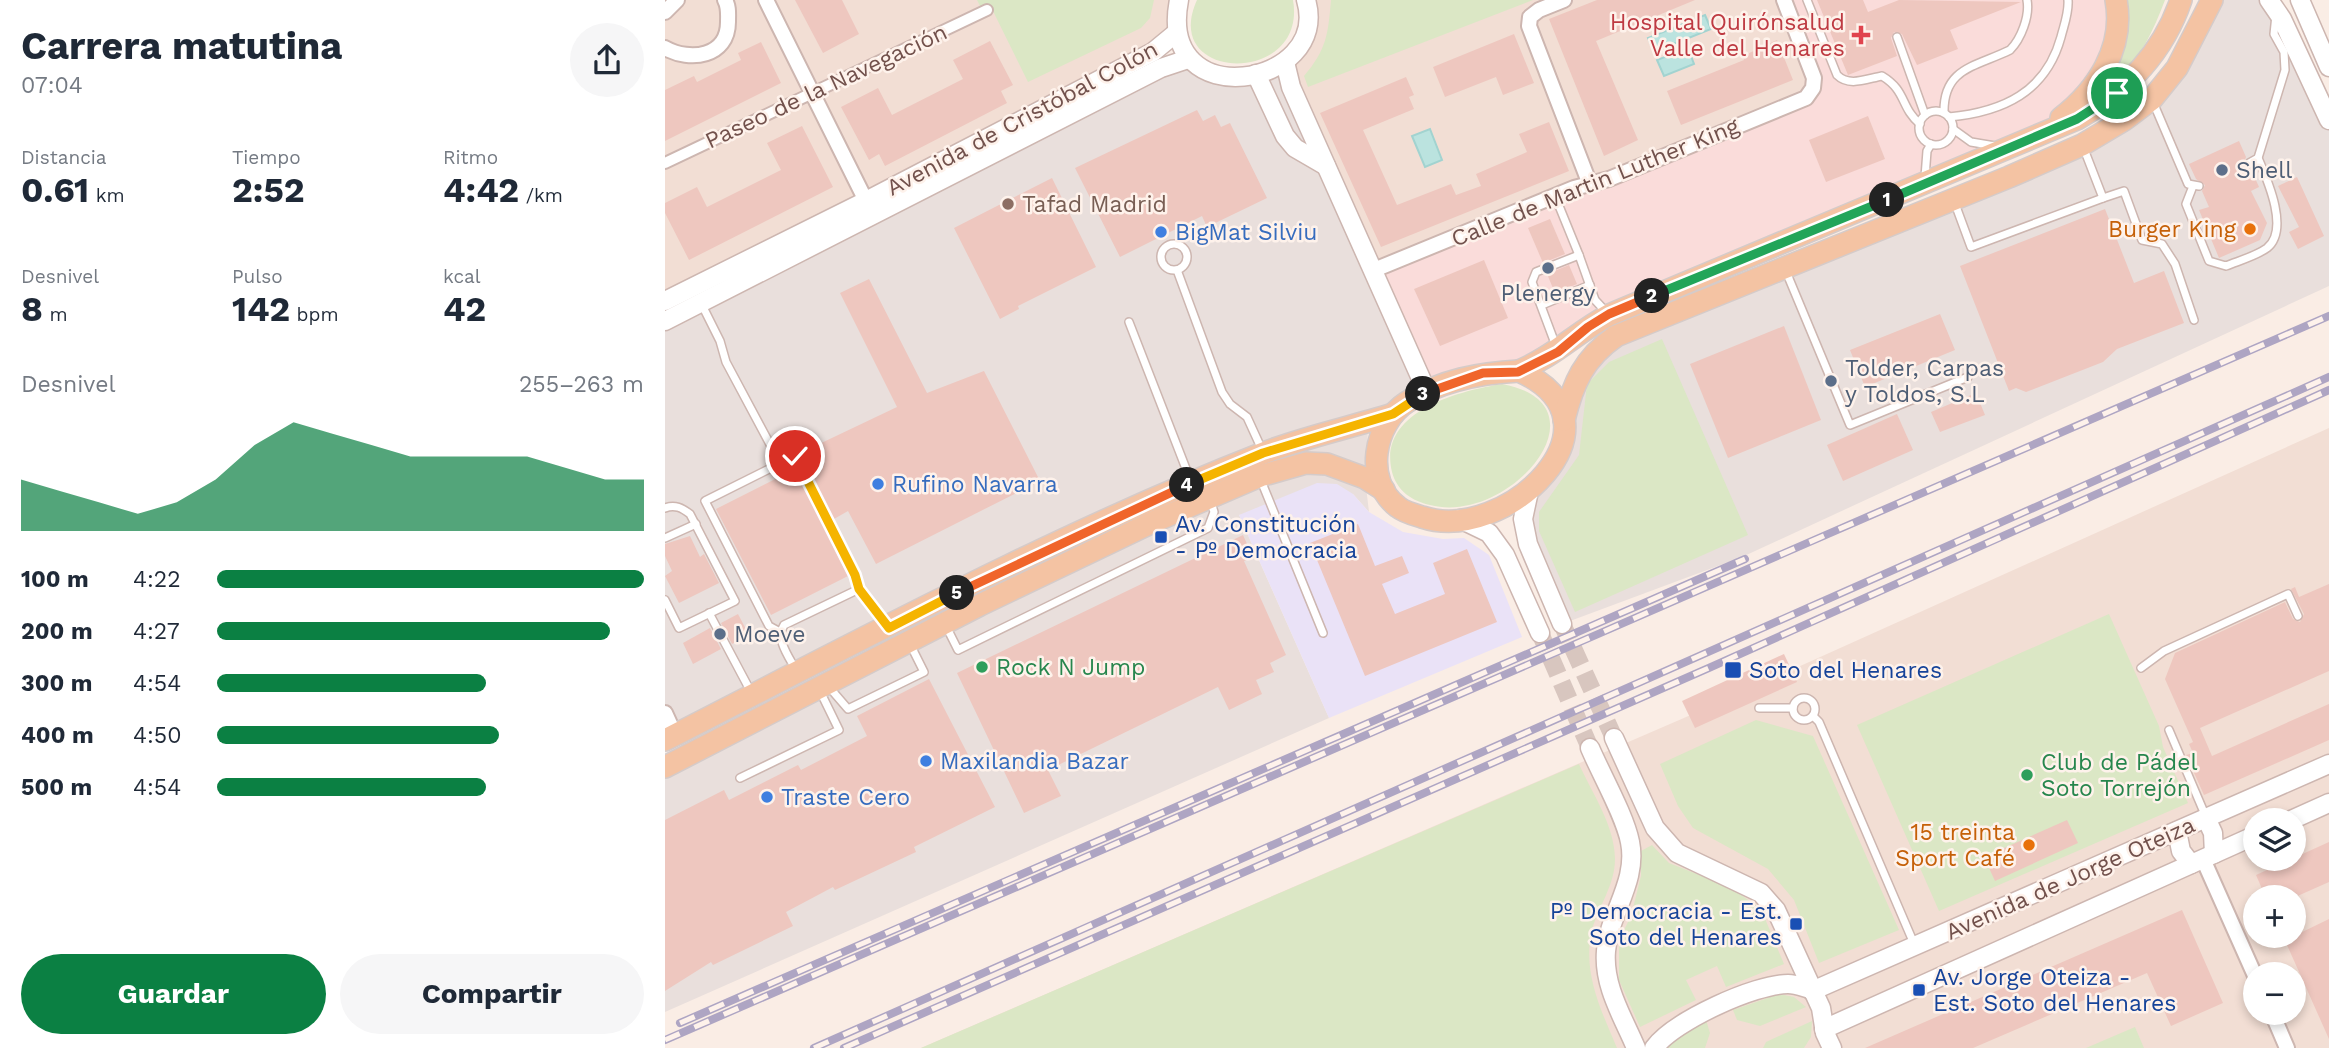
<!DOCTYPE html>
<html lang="es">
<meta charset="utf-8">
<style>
body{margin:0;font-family:"Work Sans",sans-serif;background:#f6f6f7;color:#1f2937;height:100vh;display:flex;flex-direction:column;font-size:26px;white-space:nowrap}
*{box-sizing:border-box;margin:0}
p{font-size:23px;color:#747a83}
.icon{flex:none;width:38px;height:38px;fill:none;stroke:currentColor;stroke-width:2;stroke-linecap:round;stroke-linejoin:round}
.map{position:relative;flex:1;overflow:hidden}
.drawer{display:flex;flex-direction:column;background:#fff;width:665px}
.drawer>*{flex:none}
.buttons{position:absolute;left:1578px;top:808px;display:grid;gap:14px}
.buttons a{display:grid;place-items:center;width:63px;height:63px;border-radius:50%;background:#fff;box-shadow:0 4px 10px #0003;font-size:35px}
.pin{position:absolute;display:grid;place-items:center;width:60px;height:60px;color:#fff;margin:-30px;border:4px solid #fff;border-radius:50%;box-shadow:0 2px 7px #0007}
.km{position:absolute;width:35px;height:35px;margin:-18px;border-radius:50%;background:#222;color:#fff;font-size:19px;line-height:35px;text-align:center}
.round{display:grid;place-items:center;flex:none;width:74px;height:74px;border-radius:37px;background:#f6f6f7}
.overview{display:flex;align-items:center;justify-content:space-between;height:119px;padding:0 21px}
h1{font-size:38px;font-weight:700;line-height:52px}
.metrics{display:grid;grid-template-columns:repeat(3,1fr);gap:10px;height:119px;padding:7px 21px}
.metrics div{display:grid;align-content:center}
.metrics b{font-size:35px;font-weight:700}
.metrics small{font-size:19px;font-weight:400}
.metrics p{font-size:19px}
.chart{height:196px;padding:14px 21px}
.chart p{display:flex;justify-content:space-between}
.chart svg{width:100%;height:126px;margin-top:7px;fill:#0b8043;opacity:.7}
.cta{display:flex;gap:14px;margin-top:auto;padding:14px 21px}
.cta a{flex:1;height:80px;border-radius:42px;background:#0b8043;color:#fff;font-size:28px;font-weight:700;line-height:80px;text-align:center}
.cta a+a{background:#f6f6f7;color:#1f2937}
ul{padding:0 21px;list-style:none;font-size:23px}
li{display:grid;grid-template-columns:112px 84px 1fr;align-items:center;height:52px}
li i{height:18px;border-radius:9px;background:#0b8043}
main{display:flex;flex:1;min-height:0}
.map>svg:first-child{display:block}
.residential{fill:#f2ded4;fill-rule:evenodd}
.commercial{fill:#fadcda}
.industrial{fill:#e9dfdc}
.education{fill:#eae2f7}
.green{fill:#dbe7c5}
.water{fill:#bbe3df;stroke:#a2d3d0;stroke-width:2}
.building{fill:#eec7bf}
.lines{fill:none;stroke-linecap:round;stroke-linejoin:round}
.tertiary-tunnel{stroke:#d8c6bf;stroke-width:18;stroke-dasharray:18 9;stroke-linecap:butt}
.service-casing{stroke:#cdb6b0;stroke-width:10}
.pedestrian-casing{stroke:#cdb6b0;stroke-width:14}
.minor-casing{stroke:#cdb6b0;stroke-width:18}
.tertiary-casing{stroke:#cdb6b0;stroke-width:21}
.primary-casing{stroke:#d5cbc9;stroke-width:24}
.service{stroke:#fff;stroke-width:7}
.pedestrian{stroke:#fff;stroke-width:10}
.minor{stroke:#fff;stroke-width:14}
.tertiary{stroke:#fff;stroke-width:18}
.primary{stroke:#f4c3a3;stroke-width:21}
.rail-casing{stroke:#aea5c3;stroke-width:8}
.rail{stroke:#fef2eb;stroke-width:5;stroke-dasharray:16;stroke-linecap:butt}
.split-1-casing{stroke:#fff;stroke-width:14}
.split-2-casing{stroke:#fff;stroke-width:14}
.split-3-casing{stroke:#fff;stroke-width:14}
.split-4-casing{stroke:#fff;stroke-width:14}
.split-5-casing{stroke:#fff;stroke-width:14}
.split-6-casing{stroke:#fff;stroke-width:14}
.split-1{stroke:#22a559;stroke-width:9}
.split-2{stroke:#22a559;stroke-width:9}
.split-3{stroke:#f0652b;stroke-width:9}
.split-4{stroke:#f5b400;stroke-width:9}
.split-5{stroke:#f0652b;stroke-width:9}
.split-6{stroke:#f5b400;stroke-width:9}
.health-dot{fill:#e0444e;stroke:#fef2eb;stroke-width:2.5}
.service-dot{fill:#5c6f8a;stroke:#fef2eb;stroke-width:2.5}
.education-dot{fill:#8d6e63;stroke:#fef2eb;stroke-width:2.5}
.food-dot{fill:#e8710a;stroke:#fef2eb;stroke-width:2.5}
.shop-dot{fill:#3f7fe0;stroke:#fef2eb;stroke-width:2.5}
.transit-dot{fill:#1a4fb4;stroke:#fef2eb;stroke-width:2.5}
.leisure-dot{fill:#2e9e5b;stroke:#fef2eb;stroke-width:2.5}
.labels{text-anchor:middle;stroke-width:5;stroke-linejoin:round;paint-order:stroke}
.health-label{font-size:23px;fill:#be3a42;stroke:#fef2eb;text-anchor:end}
.street-label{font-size:23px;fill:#72514c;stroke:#fef2eb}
.service-label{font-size:23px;fill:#4e5e75;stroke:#fef2eb;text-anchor:start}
.education-label{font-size:23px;fill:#785e54;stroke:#fef2eb;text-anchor:start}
.food-label{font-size:23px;fill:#c56008;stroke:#fef2eb;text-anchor:end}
.shop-label{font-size:23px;fill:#366cbe;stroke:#fef2eb;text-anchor:start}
.transit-label{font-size:23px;fill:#164399;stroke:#fef2eb;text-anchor:start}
.leisure-label{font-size:23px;fill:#27864d;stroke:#fef2eb;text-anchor:start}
</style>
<main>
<section class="drawer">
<div class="overview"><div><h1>Carrera matutina</h1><p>07:04</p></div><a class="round"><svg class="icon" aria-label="share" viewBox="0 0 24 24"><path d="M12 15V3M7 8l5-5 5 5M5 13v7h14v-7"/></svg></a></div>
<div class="metrics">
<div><p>Distancia</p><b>0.61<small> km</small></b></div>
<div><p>Tiempo</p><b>2:52</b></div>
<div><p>Ritmo</p><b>4:42<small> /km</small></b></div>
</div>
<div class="metrics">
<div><p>Desnivel</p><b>8<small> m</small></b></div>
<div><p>Pulso</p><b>142<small> bpm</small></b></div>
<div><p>kcal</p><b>42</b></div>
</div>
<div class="chart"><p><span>Desnivel</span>255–263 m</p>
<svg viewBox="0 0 160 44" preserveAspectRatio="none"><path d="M0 44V26L10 30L20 34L30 38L40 34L50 26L60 14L70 6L80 10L90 14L100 18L110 18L120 18L130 18L140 22L150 26L160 26V44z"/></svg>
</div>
<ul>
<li><b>100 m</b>4:22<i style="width:100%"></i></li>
<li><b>200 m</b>4:27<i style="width:92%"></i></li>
<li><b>300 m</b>4:54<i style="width:63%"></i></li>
<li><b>400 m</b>4:50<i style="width:66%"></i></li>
<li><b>500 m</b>4:54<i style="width:63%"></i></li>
</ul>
<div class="cta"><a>Guardar</a><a>Compartir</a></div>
</section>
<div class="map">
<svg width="1664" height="1048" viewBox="0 0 1664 1048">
<rect width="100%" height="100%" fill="#faede5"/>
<g class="residential">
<polygon points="0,0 514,0 511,33 0,301"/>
<polygon points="641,0 1119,0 1148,88 709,270 626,87 628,56"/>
<path d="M1664,428V1048H256L1035,711ZM1591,821H1629V859H1591ZM1591,898H1629V936H1591ZM1591,975H1629V1013H1591Z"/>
</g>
<polygon class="commercial" points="1119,0 1451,0 1452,30 1403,113 966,305 893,352 762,392 709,270 1148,88"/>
<g class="industrial">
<polygon points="1547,0 1604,0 1664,120 1664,286 1077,557 897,624 863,544 864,491 931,350 1467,115"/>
<polygon points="523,59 553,75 620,62 757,382 703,431 700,478 704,512 688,494 574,515 664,718 0,1012 0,767 22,755 0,713 0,321"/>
</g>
<polygon class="education" points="652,483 672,484 688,494 704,512 738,532 778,539 799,538 824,555 857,637 664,718 574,515"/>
<g class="green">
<polygon points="312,0 489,0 485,18 476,28 363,82 325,5 316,8"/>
<path d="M532,0H628C643,86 494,83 532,0Z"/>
<path d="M666,0H868L643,87L639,76C662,49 663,34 666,0Z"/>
<path d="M1461,0H1500C1490,26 1473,69 1445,80C1462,54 1464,30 1461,0Z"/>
<polygon points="997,339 1083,535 910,612 874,531 874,512 914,455 922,384 944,362"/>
<path d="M837,384C947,404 845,526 765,505C747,501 732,491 727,472C712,412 793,391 837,384Z"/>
<polygon points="1444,614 1494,726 1498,747 1523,803 1274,911 1192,725"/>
<polygon points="1091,720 1148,736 1234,930 1154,963 1129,900 1103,869 1028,828 1013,806 995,764"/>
<path d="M914,764C927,793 950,826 950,859C950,885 934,905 927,930C917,972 936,1010 952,1048H256Z"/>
<polygon points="987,845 1004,863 1065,887 1096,909 1119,964 1061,987 1052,966 1021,980 1031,1000 975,1027 954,980 954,940 966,916 976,876 976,851"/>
<polygon points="1114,994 1129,997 1141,1007 1095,1026 1072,1020 1068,1010"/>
<polygon points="1041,1020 1045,1033 1040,1048 998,1048 1006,1040"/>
<polygon points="1147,1021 1146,1037 1139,1048 1098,1048 1101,1042"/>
<polygon points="1470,1027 1479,1048 1421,1048"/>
</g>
<g class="water">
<polygon points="1040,15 1046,29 989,52 983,38"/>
<polygon points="1023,48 1029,64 999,76 992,60"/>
<polygon points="765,129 777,160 760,167 747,136"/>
</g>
<g class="building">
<polygon points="130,0 177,0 194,34 158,53"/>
<polygon points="932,0 1030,0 931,41 973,140 939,156 884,19"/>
<polygon points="1152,0 1198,0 1203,12 1234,0 1356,2 1285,30 1293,49 1252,65 1237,34 1229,32 1226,38 1232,56 1183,75"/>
<polygon points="849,34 869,83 838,95 831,77 780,97 768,67"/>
<polygon points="1112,40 1128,80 1016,125 1002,91 1079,60 1078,56"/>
<polygon points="325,41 348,85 336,91 342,103 220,166 214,154 204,160 176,107 213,88 227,115 298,79 288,60"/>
<polygon points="96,42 116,83 0,141 0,90 29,76 32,82 76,60 73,53"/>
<polygon points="741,77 749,95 744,97 749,109 698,130 732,205 786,184 791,195 816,186 811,174 862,152 854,134 884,122 904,171 716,247 655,113"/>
<polygon points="532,110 538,121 550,115 556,127 565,123 602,198 542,227 537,216 455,257 410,168"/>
<polygon points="1203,116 1220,159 1161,182 1144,140"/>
<polygon points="137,126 168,187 24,260 0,213 0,203 32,187 42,207 116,170 102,143"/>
<polygon points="1574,141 1581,157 1578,165 1586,169 1594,187 1586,191 1602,223 1595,240 1554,258 1534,210 1544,207 1537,191 1540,185 1531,179 1524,164"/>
<polygon points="1632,177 1659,236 1633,249 1624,232 1634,227 1613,186"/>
<polygon points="387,178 431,267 353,306 354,309 335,319 289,228"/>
<polygon points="1440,209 1469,283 1499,271 1519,323 1452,349 1438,362 1361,392 1351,388 1344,391 1295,266"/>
<polygon points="885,219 900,254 878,263 863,228"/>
<polygon points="819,260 843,318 775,346 749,289"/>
<polygon points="904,265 912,284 890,293 882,274"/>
<polygon points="204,279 262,393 319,371 375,481 211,564 183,511 169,519 141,464 155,457 150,446 232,407 175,293"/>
<polygon points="1275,314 1290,350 1200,387 1185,350"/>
<polygon points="1119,326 1156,420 1063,458 1025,364"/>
<polygon points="1311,393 1320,415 1275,432 1266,412"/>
<polygon points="1232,414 1248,450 1178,481 1162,445"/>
<polygon points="130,469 183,576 106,615 51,509"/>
<polygon points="693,524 710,566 737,556 744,573 717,584 730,614 780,594 768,563 802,549 832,622 700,676 645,543"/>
<polygon points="578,535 588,557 579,561 621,655 605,663 609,672 591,680 597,694 564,710 553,687 383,770 396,796 359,813 292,673"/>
<polygon points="25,536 35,557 39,554 54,583 14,603 0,576 7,571 0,556 0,544"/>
<polygon points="1664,584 1664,671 1535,728 1547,756 1664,704 1664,740 1539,795 1521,755 1528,753 1524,744 1528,742 1500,679 1510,653 1620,602 1628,619 1635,622 1639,614 1626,589 1630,587 1634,597"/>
<polygon points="73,614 84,635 67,644 56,623"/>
<polygon points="45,628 56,649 28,664 18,643"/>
<polygon points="1119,654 1132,682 1030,728 1017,701"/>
<polygon points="264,679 330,807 249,847 251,852 170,890 168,887 121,912 128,926 48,965 46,962 0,991 0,820 59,790 64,800 133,765 136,770 202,736 192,716"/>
<polygon points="1402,820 1413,843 1330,881 1319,857"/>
<polygon points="1664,842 1664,882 1628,898 1601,898 1591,875"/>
<polygon points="1517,910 1558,1003 1506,1026 1482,973 1308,1048 1200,1048"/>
<polygon points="1664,919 1664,1039 1618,936 1629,936"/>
</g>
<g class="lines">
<g class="tertiary-tunnel">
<polyline points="897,624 949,738"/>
<polyline points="875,633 925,748"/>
</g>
<g class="service-casing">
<g id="service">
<path d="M1142,0L1172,75C1184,87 1201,79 1217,76C1242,91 1235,107 1255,124"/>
<polyline points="1232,37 1260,115"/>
<polyline points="1488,102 1523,184 1534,186"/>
<circle cx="1271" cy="128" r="17"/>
<path d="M1279,113C1278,68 1310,67 1345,50C1356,39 1365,16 1362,0"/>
<path d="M1284,117C1338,112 1381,92 1396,37C1399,25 1404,13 1403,0"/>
<polyline points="1288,129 1306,142 1330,146"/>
<polyline points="1584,163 1593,158 1620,70 1619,52 1609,34 1611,15"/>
<polyline points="1260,177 1262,151 1266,144"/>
<path d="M1528,186L1521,204L1544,261L1561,266C1573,261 1591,256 1602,248C1625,230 1602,179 1593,158"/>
<polyline points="890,196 914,255"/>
<polyline points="1438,198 1459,191 1477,240 1497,244 1510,264 1529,320"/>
<polyline points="1289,201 1306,247 1438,198 1419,149"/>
<circle cx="509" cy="257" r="13"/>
<polyline points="1120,269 1185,425 1303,377"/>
<polyline points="512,270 557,392 565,404 582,417 598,452"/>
<polyline points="36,303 55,341 61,362 115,463"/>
<polyline points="877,305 925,285"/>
<polyline points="464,322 525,479"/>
<polyline points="891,346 867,282 871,272 914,255 930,300 943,314"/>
<polyline points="595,478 658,633"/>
<path d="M0,508C10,504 17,508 25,514L70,601L14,628L0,600"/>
<polyline points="0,538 31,524"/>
<polyline points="44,613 86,692"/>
<polyline points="280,624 293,650 543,528 549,512 545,499"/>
<polyline points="115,632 104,626 40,501 130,456 190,575 194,589"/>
<polyline points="1476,668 1499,651 1623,594 1633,616"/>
<path d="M131,670C124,657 110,639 119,625L194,589L221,624"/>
<polyline points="164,687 183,709 259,672 245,644"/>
<circle cx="1139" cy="709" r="11"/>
<polyline points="1094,708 1128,708"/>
<polyline points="1148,716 1154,722 1250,946"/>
<polyline points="1504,730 1541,817"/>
<polyline points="75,778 174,730 155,691"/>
</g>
</g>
<g class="pedestrian-casing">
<polyline id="pedestrian" points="0,163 322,10"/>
</g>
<g class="minor-casing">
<g id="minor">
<polyline points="101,0 201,201"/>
<polyline points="899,0 874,10 865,17 864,26 924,182"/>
<polyline points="0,12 12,0"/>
<path d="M0,48C25,62 63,57 63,22C63,14 64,7 60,0"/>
<polyline points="709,270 909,188 944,179 1141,98 1148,88 1149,78 1119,0"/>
<polyline points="0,713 10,735"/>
<polyline points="1538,859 1591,978"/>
<polyline points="1607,1013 1622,1048"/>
</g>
</g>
<g class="tertiary-casing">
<g id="tertiary">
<path d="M514,0C491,117 667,87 641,0"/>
<polyline points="1604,0 1617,19 1664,120"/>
<polyline points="1635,0 1664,67"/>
<polyline points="620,62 626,87 762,392"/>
<polyline points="591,74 620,136 630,148 661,166"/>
<polyline points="0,301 201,201 488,52 511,33"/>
<polyline points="0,321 496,68 523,59"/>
<polyline points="864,491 858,519 863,544 897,624"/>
<polyline points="795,519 824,533 840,555 875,633"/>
<polyline points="949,738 990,828 1012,853 1096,893 1111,910 1156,1008 1160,1033 1167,1048"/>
<path d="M925,748C936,774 960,816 965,842C973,882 944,913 941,951C938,986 958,1017 971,1048"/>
<polyline points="1541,818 1548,833 1549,854"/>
<polyline points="1624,821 1664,803"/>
<polyline points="1512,831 1516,851 1526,864"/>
<polyline points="1147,991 1664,764"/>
<polyline points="1159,1029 1591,835"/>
<path d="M989,1048C1009,1021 1090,984 1123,984C1130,984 1138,987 1145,989"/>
</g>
</g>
<g class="primary-casing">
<g id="primary">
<path d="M1396,118C1432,90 1460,48 1451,0"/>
<path d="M854,371C889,356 911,333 944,315L1412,119C1460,92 1498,53 1516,0"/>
<path d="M854,371C969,422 841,545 757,517C750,515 739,512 733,507C698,481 709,423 742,402C776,380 815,373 854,371Z"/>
<path d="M899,420C908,383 919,358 951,336L1344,177L1417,145L1459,120L1487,99L1512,68L1547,0"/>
<path d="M0,740C196,640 392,534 596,454C639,437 684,428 728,414"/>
<polyline points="0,767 315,605 488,522 595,476 641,463 662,464 700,478 719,490"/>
</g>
</g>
<use href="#service" class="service"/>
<use href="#pedestrian" class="pedestrian"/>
<use href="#minor" class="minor"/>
<use href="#tertiary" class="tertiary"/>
<use href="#primary" class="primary"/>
<g class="rail-casing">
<g id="rail">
<polyline points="15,1023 1080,559"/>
<polyline points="0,1040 1664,316"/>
<polyline points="149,1048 1664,377"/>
<polyline points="179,1048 1046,667 1664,390"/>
</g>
</g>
<use href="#rail" class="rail"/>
</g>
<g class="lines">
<g class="split-1-casing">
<polyline id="split-1" points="1222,200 1412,119 1452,93"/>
</g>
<g class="split-2-casing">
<polyline id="split-2" points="987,296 1222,200"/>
</g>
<g class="split-3-casing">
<polyline id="split-3" points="758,394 818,373 853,372 893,352 923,327 944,314 987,296"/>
</g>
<g class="split-4-casing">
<polyline id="split-4" points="522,485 598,453 728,414 758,394"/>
</g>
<g class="split-5-casing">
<polyline id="split-5" points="292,593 522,485"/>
</g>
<g class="split-6-casing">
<polyline id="split-6" points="130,456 190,575 194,589 224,628 292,593"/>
</g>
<use href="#split-1" class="split-1"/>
<use href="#split-2" class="split-2"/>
<use href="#split-3" class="split-3"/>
<use href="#split-4" class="split-4"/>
<use href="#split-5" class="split-5"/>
<use href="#split-6" class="split-6"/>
</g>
<path class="health-dot" d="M1192.5 24.5h7v7h7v7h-7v7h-7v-7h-7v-7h7z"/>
<g class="service-dot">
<circle cx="1557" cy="170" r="7"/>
<circle cx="883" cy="268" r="7"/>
<circle cx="1166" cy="381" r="7"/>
<circle cx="55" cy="634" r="7"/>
</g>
<circle class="education-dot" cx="343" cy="204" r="7"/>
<g class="food-dot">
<circle cx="1585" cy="229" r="7"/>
<circle cx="1364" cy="845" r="7"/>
</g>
<g class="shop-dot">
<circle cx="496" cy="232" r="7"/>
<circle cx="213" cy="484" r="7"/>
<circle cx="261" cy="761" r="7"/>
<circle cx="102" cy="797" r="7"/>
</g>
<g class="transit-dot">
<rect x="489" y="530" width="14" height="14" rx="3.5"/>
<rect x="1059" y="661" width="18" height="18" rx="3.5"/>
<rect x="1124" y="917" width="14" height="14" rx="3.5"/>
<rect x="1247" y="983" width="14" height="14" rx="3.5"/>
</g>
<g class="leisure-dot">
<circle cx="317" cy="667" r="7"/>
<circle cx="1362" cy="775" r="7"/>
</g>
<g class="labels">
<g class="health-label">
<text x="1180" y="30">Hospital Quirónsalud<tspan x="1180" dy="26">Valle del Henares</tspan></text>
</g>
<g class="street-label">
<text transform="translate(161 86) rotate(-25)" y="8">Paseo de la Navegación</text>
<text transform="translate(357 118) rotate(-28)" y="8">Avenida de Cristóbal Colón</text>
<text transform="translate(930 182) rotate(-22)" y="8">Calle de Martin Luther King</text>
<text transform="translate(1405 878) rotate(-24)" y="8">Avenida de Jorge Oteiza</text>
</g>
<g class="service-label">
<text x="1571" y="178">Shell</text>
<text x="883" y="301" text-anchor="middle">Plenergy</text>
<text x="1180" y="376">Tolder, Carpas<tspan x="1180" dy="26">y Toldos, S.L</tspan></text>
<text x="69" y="642">Moeve</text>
</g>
<g class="education-label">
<text x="357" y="212">Tafad Madrid</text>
</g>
<g class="food-label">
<text x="1571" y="237">Burger King</text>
<text x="1350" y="840">15 treinta<tspan x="1350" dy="26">Sport Café</tspan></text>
</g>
<g class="shop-label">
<text x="510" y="240">BigMat Silviu</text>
<text x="227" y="492">Rufino Navarra</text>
<text x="275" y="769">Maxilandia Bazar</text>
<text x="116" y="805">Traste Cero</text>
</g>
<g class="transit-label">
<text x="510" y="532">Av. Constitución<tspan x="510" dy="26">- Pº Democracia</tspan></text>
<text x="1084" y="678">Soto del Henares</text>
<text x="1117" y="919" text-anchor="end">Pº Democracia - Est.<tspan x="1117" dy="26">Soto del Henares</tspan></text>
<text x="1268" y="985">Av. Jorge Oteiza -<tspan x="1268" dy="26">Est. Soto del Henares</tspan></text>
</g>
<g class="leisure-label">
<text x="331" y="675">Rock N Jump</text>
<text x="1376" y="770">Club de Pádel<tspan x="1376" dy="26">Soto Torrejón</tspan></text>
</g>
</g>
</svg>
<div class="buttons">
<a><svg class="icon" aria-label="layers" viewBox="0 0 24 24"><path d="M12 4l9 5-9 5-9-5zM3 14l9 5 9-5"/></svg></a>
<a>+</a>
<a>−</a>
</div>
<div class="pin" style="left:1452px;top:93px;background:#1e9e55"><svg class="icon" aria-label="arrive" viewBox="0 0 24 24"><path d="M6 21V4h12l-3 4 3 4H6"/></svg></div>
<div class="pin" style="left:130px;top:456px;background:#d93025"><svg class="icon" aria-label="check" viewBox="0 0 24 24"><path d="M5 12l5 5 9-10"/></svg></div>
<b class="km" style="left:1222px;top:200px">1</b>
<b class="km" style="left:987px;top:296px">2</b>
<b class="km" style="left:758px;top:394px">3</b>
<b class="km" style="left:522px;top:485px">4</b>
<b class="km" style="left:292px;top:593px">5</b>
</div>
</main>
